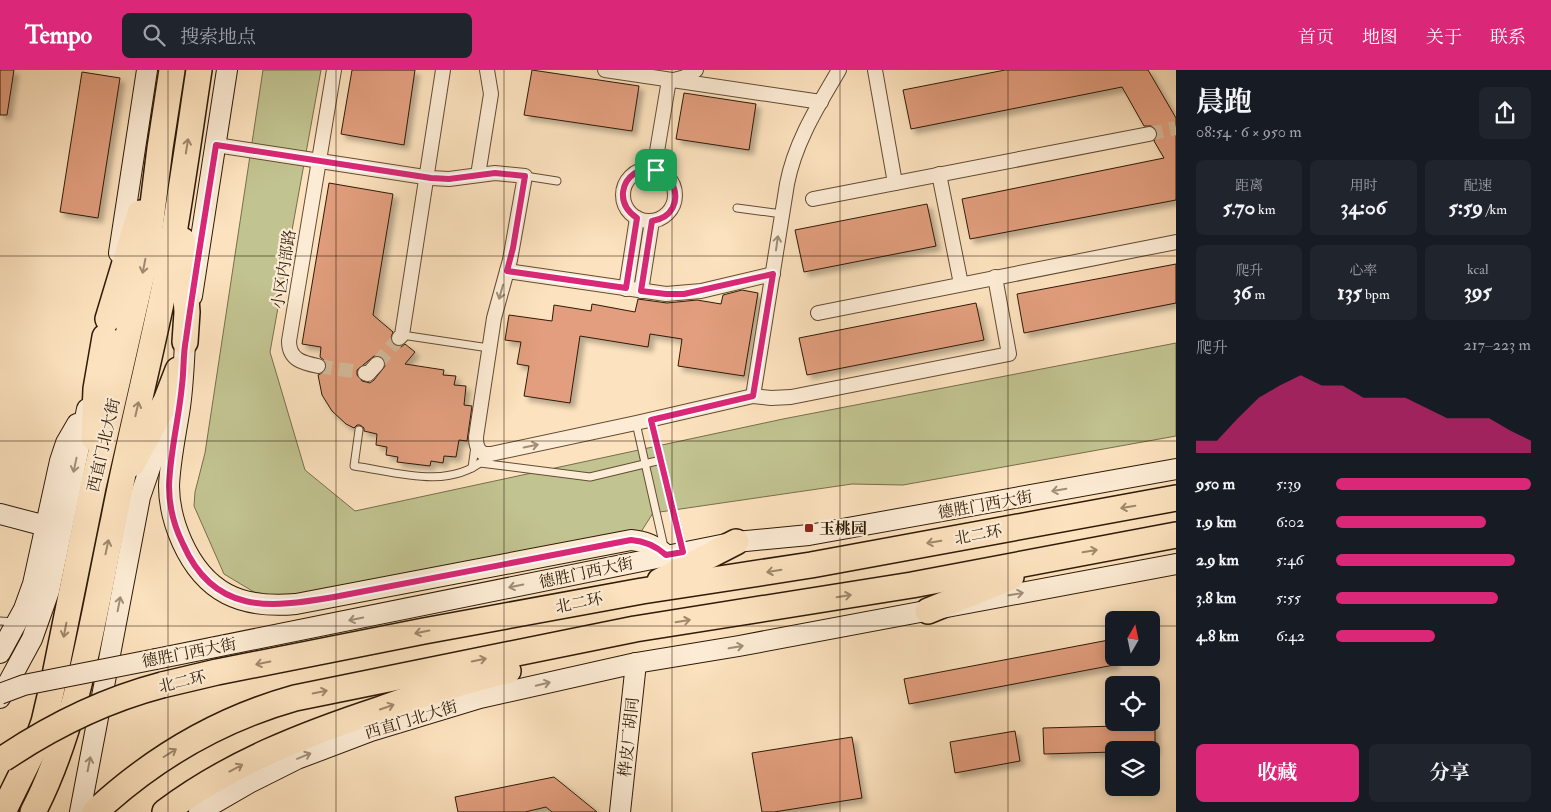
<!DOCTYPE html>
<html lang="zh">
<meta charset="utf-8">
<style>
body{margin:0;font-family:"IM FELL Double Pica","Noto Serif SC",serif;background:#20242c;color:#f1f3f6;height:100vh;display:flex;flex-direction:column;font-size:19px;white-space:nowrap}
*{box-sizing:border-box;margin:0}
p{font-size:16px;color:#9ea1a6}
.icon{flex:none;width:28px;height:28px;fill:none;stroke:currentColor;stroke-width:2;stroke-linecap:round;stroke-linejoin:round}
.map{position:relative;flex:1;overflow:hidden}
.side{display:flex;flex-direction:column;background:#171b24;width:375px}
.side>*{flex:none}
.needle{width:32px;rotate:9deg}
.tools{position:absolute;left:1105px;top:541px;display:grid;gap:10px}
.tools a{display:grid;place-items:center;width:55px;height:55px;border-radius:8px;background:#171b24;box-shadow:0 2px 12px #0003;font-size:25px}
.pin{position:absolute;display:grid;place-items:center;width:42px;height:42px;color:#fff;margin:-21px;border-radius:10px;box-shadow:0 2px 8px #0006}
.round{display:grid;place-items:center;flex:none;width:52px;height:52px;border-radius:8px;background:#20242c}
.overview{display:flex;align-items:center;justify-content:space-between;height:85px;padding:0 20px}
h1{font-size:28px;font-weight:700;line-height:38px}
.stats{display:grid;grid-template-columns:repeat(3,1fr);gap:8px;height:85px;padding:5px 20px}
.stats div{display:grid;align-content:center;border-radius:8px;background:#20242c;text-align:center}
.stats b{font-size:21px;font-weight:700}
.stats small{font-size:14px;font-weight:400}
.stats p{font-size:14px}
.chart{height:140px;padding:10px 20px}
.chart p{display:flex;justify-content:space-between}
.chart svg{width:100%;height:90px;margin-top:5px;fill:#db2777;opacity:.7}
.button{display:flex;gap:10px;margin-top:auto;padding:10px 20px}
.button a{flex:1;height:58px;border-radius:8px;background:#db2777;color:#fff;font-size:20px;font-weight:700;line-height:58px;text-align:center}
.button a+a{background:#20242c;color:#f1f3f6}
ul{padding:0 20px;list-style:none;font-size:16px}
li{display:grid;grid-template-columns:80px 60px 1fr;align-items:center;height:38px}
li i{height:12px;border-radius:6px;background:#db2777}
header{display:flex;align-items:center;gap:30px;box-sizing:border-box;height:70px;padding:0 25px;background:#db2777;color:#fff}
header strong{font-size:24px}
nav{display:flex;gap:28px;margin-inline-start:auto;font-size:18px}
.search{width:350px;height:45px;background:#20242c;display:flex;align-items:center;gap:12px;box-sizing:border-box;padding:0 18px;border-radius:8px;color:#9ea1a6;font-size:19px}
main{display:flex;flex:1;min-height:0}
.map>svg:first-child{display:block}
.green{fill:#c1c390;stroke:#786e4c}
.building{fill:#e29e7e;stroke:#2e1a07;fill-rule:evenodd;filter:url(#shadow)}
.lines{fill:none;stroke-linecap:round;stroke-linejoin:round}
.street-tunnel{stroke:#d3ba99;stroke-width:14;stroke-dasharray:14 7;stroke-linecap:butt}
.lane-casing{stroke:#624c35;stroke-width:9}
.street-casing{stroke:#624c35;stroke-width:16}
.secondary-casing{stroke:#2e1a07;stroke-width:22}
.highway-casing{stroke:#2e1a07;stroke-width:28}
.lane{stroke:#fdecd5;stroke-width:7}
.street{stroke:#fdecd5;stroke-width:14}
.secondary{stroke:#fdecd5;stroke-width:20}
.highway{stroke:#fce2be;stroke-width:25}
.secondary-bridge-casing{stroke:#2e1a07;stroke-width:22;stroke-linecap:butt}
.highway-bridge-casing{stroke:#2e1a07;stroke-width:28;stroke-linecap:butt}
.secondary-bridge{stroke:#fdecd5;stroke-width:20}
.highway-bridge{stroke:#fce2be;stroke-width:25}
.oneway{stroke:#9f886c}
.oneway2{stroke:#a08e78}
.route-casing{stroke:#fff;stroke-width:10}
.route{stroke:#db2777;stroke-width:6}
.grid{fill:none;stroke:#2e1a07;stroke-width:1;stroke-opacity:0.55}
.poi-dot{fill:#8f2418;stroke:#fdecd5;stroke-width:2}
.labels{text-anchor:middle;stroke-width:4.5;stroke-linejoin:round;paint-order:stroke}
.street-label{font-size:16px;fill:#2e1a07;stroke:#fdecd5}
.poi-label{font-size:16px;font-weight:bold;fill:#2e1a07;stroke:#fdecd5;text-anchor:start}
</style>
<header>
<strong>Tempo</strong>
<div class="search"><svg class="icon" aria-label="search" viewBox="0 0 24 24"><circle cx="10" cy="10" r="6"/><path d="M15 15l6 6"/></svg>搜索地点</div>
<nav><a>首页</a><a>地图</a><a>关于</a><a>联系</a></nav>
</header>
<main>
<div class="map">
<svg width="1176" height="742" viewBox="0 0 1176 742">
<defs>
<filter id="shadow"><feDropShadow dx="4.5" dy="4.5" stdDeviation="2.5" flood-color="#0004"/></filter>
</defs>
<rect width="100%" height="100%" fill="#fce2be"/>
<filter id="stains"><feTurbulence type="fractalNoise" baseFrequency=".004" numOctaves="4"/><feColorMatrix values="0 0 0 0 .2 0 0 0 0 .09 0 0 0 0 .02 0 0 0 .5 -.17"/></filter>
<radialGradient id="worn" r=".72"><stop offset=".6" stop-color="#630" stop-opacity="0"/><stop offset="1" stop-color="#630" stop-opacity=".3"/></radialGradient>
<polygon class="green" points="263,0 321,0 270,282 305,400 355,441 783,349 1176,273 1176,366 903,415 852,414 653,443 639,465 291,528 254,522 224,504 194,436 195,422 205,383"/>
<g class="building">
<polygon points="0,0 14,0 7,45 0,45"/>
<polygon points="352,0 415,0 404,75 341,64"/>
<polygon points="532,0 639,16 632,61 524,45"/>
<polygon points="1005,0 1148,0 1176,48 1176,130 970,169 962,129 1164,88 1154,71 1157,66 1156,59 1151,56 1144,56 1122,17 911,59 903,20"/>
<polygon points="82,2 120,8 98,148 60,142"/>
<polygon points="684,23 756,34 749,80 676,69"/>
<path d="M329,113L393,124L373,245L393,262L390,270L393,274L401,277L405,274L415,282L405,294L444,300L443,305L456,306L454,315L466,316L464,335L472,336L467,371L459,370L456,387L444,386L443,393L431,391L430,396L397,392L398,387L386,385L387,377L376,375L377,364L364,361V358L360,355H357L354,358L346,354L332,341L322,325L318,305L324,302L327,297L324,290L320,287L321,277L302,274ZM374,286H379L383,288L385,296L374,310L370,313L362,311L357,305V300Z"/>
<polygon points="927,134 936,176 804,202 795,160"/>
<polygon points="1176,194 1176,233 1024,263 1017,224"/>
<polygon points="742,220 758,223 744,306 678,296 682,269 650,264 648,277 580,266 570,333 524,326 529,296 517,294 521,272 505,270 509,245 552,251 554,235 591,241 592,234 635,242 638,229 667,233 697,230 721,234 723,225"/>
<polygon points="976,233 984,270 807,305 799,268"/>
<polygon points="1114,569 1114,595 909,634 904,609"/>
<polygon points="1155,655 1155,680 1114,680 1114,682 1044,684 1043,658"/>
<polygon points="1015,661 1020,691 955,703 950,672"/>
<polygon points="852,667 862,728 774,742 762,742 752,683"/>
<polygon points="554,707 597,742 552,742 546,737 525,742 458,742 455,727"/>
</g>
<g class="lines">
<g class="street-tunnel">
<polyline points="1149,64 1176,58"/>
<polyline points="377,294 399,268"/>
<polyline points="318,296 365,303"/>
</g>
<g class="lane-casing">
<g id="lane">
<polyline points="525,106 557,111"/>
<polyline points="737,138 782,144"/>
<polyline points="402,265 489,278"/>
<polyline points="651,350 683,481"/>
<polyline points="636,353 664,477"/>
<path d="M359,360L354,396C396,402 447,420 484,390"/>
<polyline points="480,393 590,407 661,390"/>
<polyline points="472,398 475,376"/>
<polyline points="0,551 14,552"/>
</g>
</g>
<g class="street-casing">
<g id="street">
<polyline points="605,0 821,32"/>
<polyline points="875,0 895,113"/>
<polyline points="674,10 685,7 696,0"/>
<path d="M216,75L431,108L449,109L495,103L525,106L510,190L494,248L476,367C476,379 480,385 491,384L636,353L753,326L787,114C795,72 818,36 839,0"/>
<circle cx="649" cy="125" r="26"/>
<polyline points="654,99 669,10"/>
<polyline points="939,104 961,214"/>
<polyline points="478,105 491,24 487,0"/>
<polyline points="813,129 1149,64"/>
<polyline points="507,201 666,224 701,221 773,204"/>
<polyline points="626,219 637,148"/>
<polyline points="641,221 652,151"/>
<polyline points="818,243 1176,172"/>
<polyline points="399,268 402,265 443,0"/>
<path d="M318,296C303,293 289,290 289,271L334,0"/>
<polyline points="365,303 368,304 377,294"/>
<polyline points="753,326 771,328 791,327 1009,284 995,207"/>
</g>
</g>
<g class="secondary-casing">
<g id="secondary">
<polyline points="119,183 147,0"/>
<polyline points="192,226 227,0"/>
<path d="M185,272C184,294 183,315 180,337C176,363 170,390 169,416C169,436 174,454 182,472C205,523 241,539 296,534L631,470C645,471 656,476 666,485"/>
<polyline points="0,444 46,456"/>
<polyline points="0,583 24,539 33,514 60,391 66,373 77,354"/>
<polyline points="156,589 736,472 809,465 1176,399"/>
<polyline points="0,628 32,569 49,521 87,339"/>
<polyline points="80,742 140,427 169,342"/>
<polyline points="199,742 249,713 297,689 371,661 480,628 636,593 739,576 1176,494"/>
<polyline points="620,742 636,593"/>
</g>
</g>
<g class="highway-casing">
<g id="highway">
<polyline points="182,170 187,242 185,272"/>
<polyline points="108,249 140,143"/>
<polyline points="94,368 96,319 105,267"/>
<polyline points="132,394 166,331 178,300"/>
<polyline points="660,511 736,472"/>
<polyline points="928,541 1011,507"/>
<polyline points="162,615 217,602 424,561 642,521 811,495 1176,428"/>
<polyline points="3,742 35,677 44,652 55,605 93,417 147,182 160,78 172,0"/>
<path d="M33,742C79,653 93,546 114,448C129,371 148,296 164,219C178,147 188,73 199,0"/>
<path d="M95,742C152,689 220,649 295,628L635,559L912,515L1176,465"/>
<path d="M165,742C230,693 305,664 381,639C423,624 465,610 508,601"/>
</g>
</g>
<use href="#lane" class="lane"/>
<use href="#street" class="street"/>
<use href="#secondary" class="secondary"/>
<use href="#highway" class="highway"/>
<g class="secondary-bridge-casing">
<polyline id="secondary-bridge" points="0,624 24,615 156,589"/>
</g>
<g class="highway-bridge-casing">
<path id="highway-bridge" d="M3,689C52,656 105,630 162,615"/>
</g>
<use href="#secondary-bridge" class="secondary-bridge"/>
<use href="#highway-bridge" class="highway-bridge"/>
</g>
<defs><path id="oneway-shaft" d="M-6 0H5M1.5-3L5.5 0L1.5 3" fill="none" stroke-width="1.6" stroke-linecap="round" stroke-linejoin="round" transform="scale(1.25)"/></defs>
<g class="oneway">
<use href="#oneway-shaft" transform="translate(187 76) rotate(-81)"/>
<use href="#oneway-shaft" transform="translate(144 196) rotate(101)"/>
<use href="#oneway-shaft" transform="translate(137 339) rotate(-77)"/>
<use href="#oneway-shaft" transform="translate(1128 437) rotate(170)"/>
<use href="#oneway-shaft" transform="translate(934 472) rotate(170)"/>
<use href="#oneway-shaft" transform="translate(107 477) rotate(-78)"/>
<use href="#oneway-shaft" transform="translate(1090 481) rotate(-10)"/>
<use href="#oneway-shaft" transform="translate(774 501) rotate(171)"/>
<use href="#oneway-shaft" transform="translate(844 526) rotate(-9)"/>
<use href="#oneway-shaft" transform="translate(683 551) rotate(-9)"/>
<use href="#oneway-shaft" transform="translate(65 560) rotate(101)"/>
<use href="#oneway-shaft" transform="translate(422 562) rotate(169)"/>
<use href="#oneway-shaft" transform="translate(479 590) rotate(-11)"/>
<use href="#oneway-shaft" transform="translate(263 593) rotate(169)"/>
<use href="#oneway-shaft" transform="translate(320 622) rotate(-12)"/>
<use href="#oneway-shaft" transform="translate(387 637) rotate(-19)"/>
<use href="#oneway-shaft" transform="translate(170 683) rotate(-32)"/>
<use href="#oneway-shaft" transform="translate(236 698) rotate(-28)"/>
</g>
<g class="oneway2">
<use href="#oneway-shaft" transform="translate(777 173) rotate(-82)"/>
<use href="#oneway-shaft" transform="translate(501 222) rotate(106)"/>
<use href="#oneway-shaft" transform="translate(531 376) rotate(-12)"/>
<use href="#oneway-shaft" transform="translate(75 395) rotate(102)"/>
<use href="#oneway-shaft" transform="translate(1059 420) rotate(170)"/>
<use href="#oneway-shaft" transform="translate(516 516) rotate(168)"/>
<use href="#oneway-shaft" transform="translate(1016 524) rotate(-10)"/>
<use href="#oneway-shaft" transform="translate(119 534) rotate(-79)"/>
<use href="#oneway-shaft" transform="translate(356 549) rotate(168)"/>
<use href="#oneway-shaft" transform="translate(736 577) rotate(-10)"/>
<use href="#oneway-shaft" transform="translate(543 614) rotate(-13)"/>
<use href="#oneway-shaft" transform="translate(304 686) rotate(-22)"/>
<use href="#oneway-shaft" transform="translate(89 694) rotate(-79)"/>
</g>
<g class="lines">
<g class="route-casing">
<path id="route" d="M216,75L431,108L449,109L495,103L525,106L513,178L507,201L626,218L637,148C628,142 622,133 623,122C624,114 629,107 635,103C672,82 695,144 652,151L641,221L666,224H684L773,204L753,326L651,350L683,482L666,485C656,476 645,471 631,470L334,527C270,538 214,545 183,474C174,456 169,437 169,416C170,382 179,348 182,315C184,300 183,284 186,269C195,204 206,140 216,75Z"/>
</g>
<use href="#route" class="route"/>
</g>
<path class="grid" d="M168,0V742M336,0V742M504,0V742M672,0V742M840,0V742M1008,0V742M0,186H1176M0,371H1176M0,556H1114M1151,556H1176"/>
<rect class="poi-dot" x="804" y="453" width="10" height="10" rx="2.5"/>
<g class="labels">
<g class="street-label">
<text transform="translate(283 199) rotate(-81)" y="6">小区内部路</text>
<text transform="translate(103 375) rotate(-77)" y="6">西直门北大街</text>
<text transform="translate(985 434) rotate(-10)" y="6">德胜门西大街</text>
<text transform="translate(978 464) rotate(-10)" y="6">北二环</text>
<text transform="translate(586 502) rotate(-12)" y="6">德胜门西大街</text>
<text transform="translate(579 532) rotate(-11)" y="6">北二环</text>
<text transform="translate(189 582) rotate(-11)" y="6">德胜门西大街</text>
<text transform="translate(182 611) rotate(-13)" y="6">北二环</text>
<text transform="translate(411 649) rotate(-17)" y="6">西直门北大街</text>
<text transform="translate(628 667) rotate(-84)" y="6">桦皮厂胡同</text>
</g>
<g class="poi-label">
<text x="819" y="464">玉桃园</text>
</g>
</g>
<rect width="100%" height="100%" filter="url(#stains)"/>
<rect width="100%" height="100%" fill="url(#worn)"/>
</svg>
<div class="tools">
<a><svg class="needle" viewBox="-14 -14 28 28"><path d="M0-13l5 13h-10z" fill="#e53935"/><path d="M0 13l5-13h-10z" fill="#9ea1a6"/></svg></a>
<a><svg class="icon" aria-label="locate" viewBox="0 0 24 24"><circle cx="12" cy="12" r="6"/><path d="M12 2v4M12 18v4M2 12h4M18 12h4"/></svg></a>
<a><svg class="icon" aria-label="layers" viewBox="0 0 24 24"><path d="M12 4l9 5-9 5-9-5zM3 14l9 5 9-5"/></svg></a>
</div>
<div class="pin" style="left:656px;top:100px;background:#1e9e55"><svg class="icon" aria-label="arrive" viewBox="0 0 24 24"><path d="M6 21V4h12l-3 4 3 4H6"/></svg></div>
</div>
<section class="side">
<div class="overview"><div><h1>晨跑</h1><p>08:54 · 6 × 950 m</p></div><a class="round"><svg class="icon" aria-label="share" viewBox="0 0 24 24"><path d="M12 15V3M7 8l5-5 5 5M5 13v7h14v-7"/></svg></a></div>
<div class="stats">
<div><p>距离</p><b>5.70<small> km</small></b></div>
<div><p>用时</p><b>34:06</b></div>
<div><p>配速</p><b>5:59<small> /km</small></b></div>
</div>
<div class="stats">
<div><p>爬升</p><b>36<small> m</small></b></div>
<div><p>心率</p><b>135<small> bpm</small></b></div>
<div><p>kcal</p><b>395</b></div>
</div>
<div class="chart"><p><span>爬升</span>217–223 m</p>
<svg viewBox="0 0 160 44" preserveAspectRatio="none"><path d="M0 44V38L10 38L20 27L30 17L40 11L50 6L60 11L70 11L80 17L90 17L100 17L110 22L120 27L130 27L140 27L150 33L160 38V44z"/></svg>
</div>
<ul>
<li><b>950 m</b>5:39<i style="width:100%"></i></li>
<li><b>1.9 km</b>6:02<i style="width:77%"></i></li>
<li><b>2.9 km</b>5:46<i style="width:92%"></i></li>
<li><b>3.8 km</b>5:55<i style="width:83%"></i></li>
<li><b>4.8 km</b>6:42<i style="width:51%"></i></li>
</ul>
<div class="button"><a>收藏</a><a>分享</a></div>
</section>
</main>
